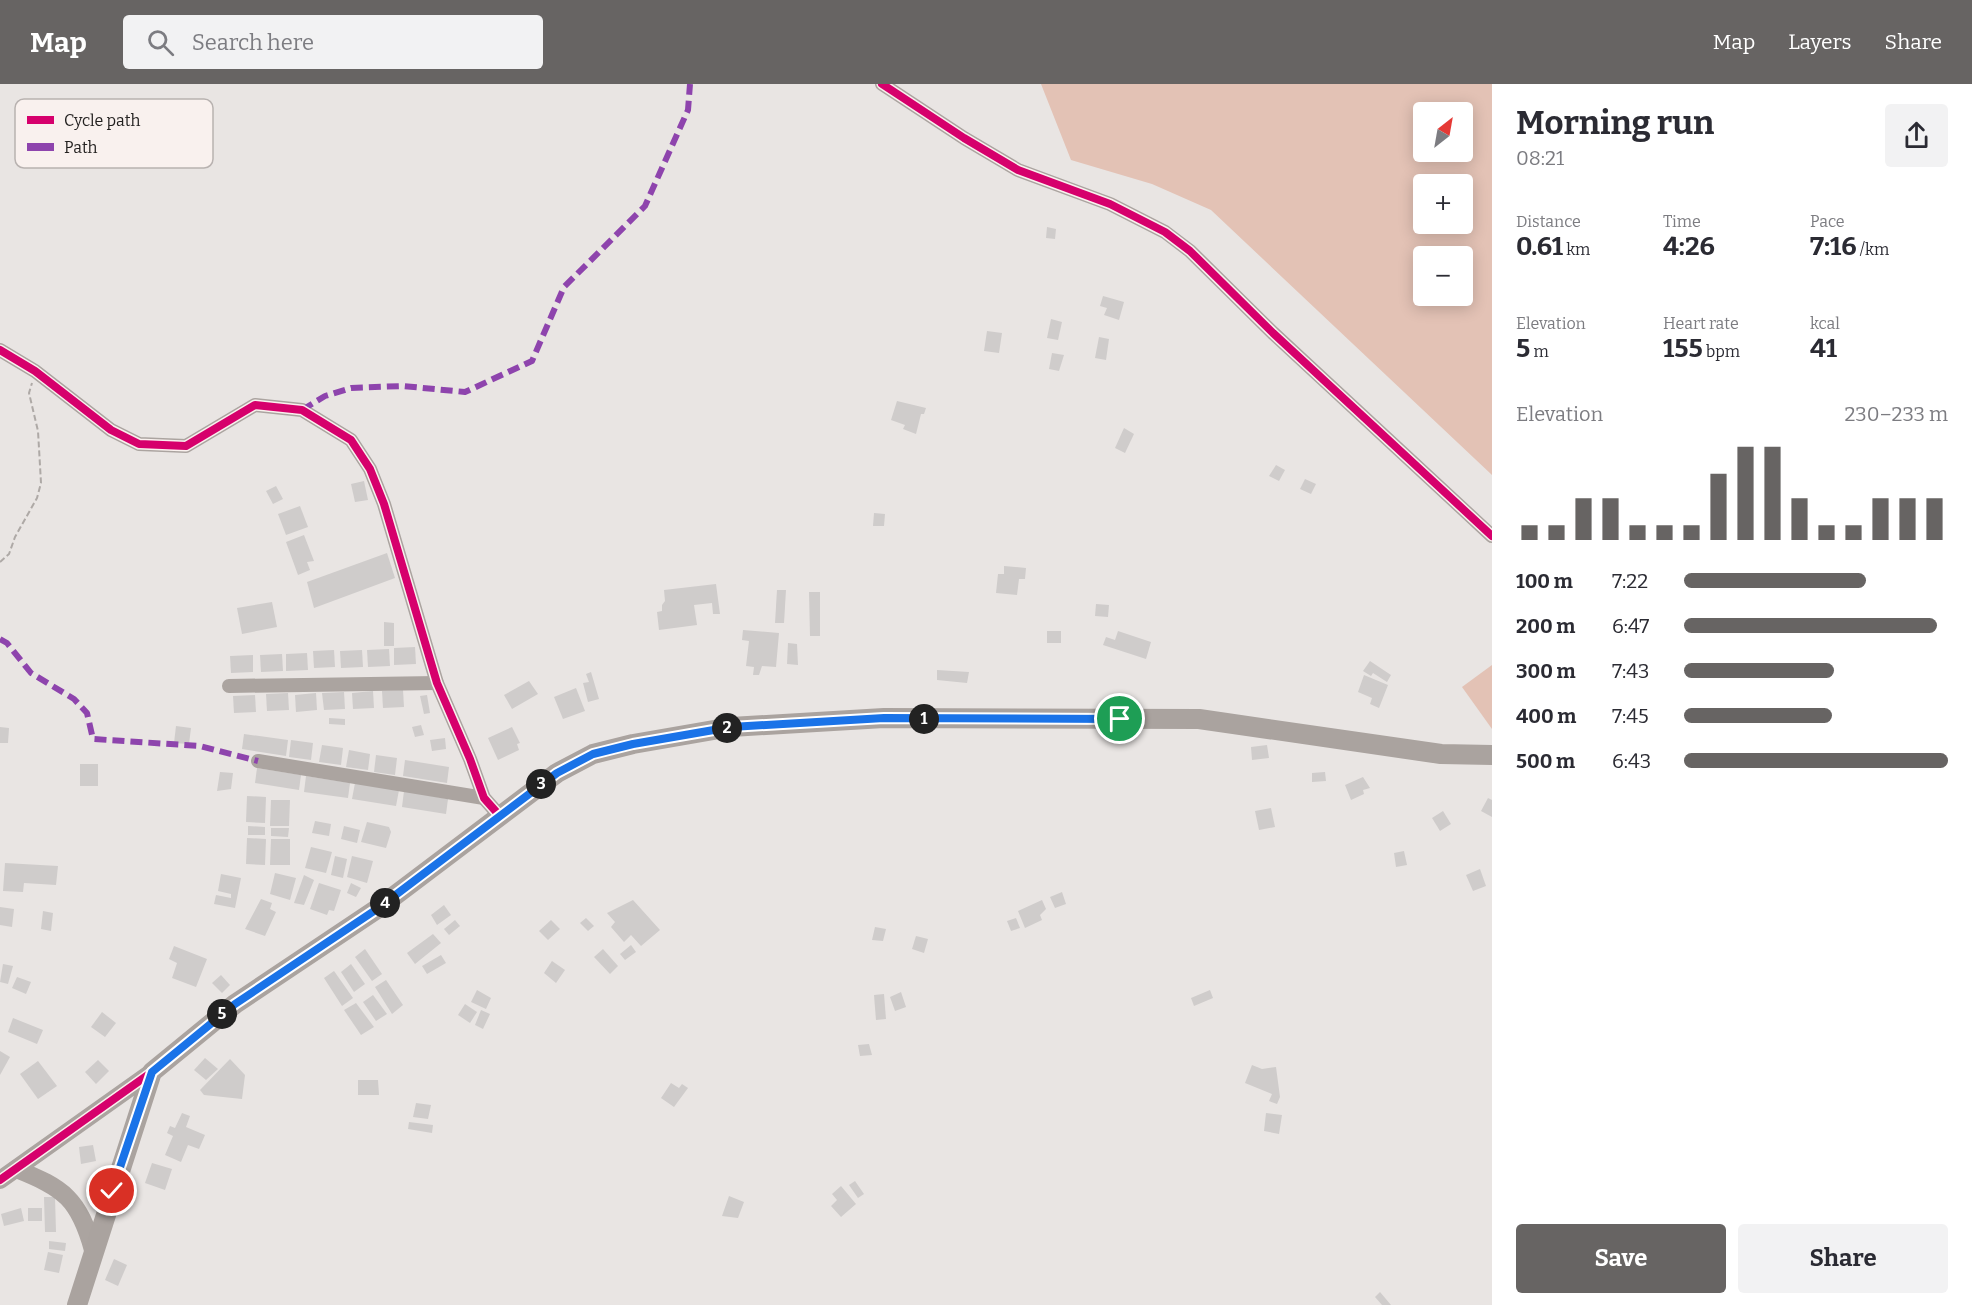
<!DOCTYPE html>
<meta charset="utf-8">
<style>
body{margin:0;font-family:Bitter,serif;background:#f2f2f3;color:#2b2b33;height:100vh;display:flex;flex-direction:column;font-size:22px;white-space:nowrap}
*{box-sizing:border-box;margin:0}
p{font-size:20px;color:#7c7c81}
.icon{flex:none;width:33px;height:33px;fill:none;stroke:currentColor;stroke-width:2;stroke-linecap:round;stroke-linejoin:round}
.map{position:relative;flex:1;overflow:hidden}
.side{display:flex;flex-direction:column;background:#fff;width:480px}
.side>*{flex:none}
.needle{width:39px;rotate:31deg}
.controls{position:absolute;left:1413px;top:18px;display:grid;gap:12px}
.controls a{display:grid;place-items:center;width:60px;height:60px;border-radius:6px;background:#fff;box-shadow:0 3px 15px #0003;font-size:30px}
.pin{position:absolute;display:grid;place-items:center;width:51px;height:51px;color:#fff;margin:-26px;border:3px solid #fff;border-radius:50%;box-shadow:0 2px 6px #0007}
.km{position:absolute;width:30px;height:30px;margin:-15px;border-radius:50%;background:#222;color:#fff;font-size:16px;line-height:30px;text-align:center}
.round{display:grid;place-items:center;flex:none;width:63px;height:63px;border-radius:6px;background:#f2f2f3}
.head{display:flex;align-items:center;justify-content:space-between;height:102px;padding:0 24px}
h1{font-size:33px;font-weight:700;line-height:45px}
.figures{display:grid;grid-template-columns:repeat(3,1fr);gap:9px;height:102px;padding:6px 24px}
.figures div{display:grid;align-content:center}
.figures b{font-size:26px;font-weight:700}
.figures small{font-size:16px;font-weight:400}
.figures p{font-size:16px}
.chart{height:168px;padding:12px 24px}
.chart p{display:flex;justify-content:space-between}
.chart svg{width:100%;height:108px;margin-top:6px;stroke:#676463;stroke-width:6}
.cta{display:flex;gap:12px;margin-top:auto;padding:12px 24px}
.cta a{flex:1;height:69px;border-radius:6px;background:#676463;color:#fff;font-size:24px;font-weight:700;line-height:69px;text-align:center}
.cta a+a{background:#f2f2f3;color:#2b2b33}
ul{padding:0 24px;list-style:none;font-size:20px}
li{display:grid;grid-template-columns:96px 72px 1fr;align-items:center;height:45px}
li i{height:15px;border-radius:8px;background:#676463}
header{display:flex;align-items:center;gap:36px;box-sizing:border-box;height:84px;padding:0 30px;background:#676463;color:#fff}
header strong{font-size:28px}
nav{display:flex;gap:33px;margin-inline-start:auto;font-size:21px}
.search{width:420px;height:54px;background:#f2f2f3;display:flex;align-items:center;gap:15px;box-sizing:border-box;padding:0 21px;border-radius:6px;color:#7c7c81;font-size:22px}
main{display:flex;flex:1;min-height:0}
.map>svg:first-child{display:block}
.green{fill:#e3c2b5;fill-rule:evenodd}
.building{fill:#cfcccb}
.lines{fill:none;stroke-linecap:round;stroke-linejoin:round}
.path{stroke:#aea9a6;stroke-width:2;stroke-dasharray:6 3;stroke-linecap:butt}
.minor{stroke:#aba4a0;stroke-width:14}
.tertiary{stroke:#aba4a0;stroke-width:18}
.secondary{stroke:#aaa39f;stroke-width:20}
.quiet{stroke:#8e44ad;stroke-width:6;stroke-dasharray:12 6;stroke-linecap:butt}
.cycleway-casing{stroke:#f9f1ee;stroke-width:11}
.cycleway{stroke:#d6006c;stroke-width:8}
.route-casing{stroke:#fff;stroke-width:12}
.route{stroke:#1a73e8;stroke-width:8}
.key{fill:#f9f1ee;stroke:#b8b2b0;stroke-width:1.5}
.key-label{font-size:16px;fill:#211f1e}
</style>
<header>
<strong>Map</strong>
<div class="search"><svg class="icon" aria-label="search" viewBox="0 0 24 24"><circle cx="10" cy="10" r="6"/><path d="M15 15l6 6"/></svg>Search here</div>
<nav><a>Map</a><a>Layers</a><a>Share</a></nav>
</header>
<main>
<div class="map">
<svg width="1492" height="1221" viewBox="0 0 1492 1221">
<rect width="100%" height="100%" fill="#e9e5e3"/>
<g class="green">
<path d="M1041,0H1492V391L1211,126L1152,100L1071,76ZM1424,28H1462V68H1424ZM1424,100H1462V140H1424ZM1424,172H1462V212H1424Z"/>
<polygon points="1492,581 1492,645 1462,603"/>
</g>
<g class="building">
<polygon points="1047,143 1056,145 1055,155 1046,154"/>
<polygon points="1103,212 1124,218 1119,236 1104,231 1107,224 1100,222"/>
<polygon points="1051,235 1062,238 1058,256 1047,254"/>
<polygon points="987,247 1002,249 999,269 984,267"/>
<polygon points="1099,253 1109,255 1106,276 1095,274"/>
<polygon points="1052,269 1064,271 1059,287 1049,285"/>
<polygon points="897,317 926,324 924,330 921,330 916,350 903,345 905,341 891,336"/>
<polygon points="1124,344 1134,350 1125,369 1115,364"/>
<polygon points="1276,381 1285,386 1279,397 1269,392"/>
<polygon points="1305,395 1316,400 1311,410 1300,405"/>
<polygon points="364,397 368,416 355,418 351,400"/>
<polygon points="276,402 283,415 273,420 266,407"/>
<polygon points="300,422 308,443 286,451 278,430"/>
<polygon points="874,429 885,430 884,442 873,442"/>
<polygon points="304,451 314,477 307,478 310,486 298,491 286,458"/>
<polygon points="387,469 395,494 314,524 307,498"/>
<polygon points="1004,482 1026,484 1025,495 1019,495 1017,511 996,509 998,490 1004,490"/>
<polygon points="716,500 720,530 713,530 712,519 694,521 697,541 659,546 657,528 662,527 662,521 665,517 664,506"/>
<polygon points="777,506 786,506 784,539 775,539"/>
<polygon points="809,508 820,508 820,552 810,552"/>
<polygon points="272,518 277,543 242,550 237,524"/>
<polygon points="1096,520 1109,521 1108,533 1095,532"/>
<polygon points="384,538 394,539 394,562 384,562"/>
<polygon points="743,546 779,549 776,583 762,582 759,591 753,591 754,583 746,582 749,557 742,556"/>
<rect x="1047" y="547" width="14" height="12"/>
<polygon points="1118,547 1151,558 1146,575 1103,561 1106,553 1115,556"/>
<polygon points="788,559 797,560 798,581 787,580"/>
<polygon points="415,563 416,580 394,581 394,564"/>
<polygon points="389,565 390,582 368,583 367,566"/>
<polygon points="334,566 335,583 314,584 313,567"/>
<polygon points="362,566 363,583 341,584 340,567"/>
<polygon points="307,569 308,586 286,587 286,570"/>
<polygon points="282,570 283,587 261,588 260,571"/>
<polygon points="253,571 253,588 231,589 230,572"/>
<polygon points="1370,577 1391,591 1387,598 1373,589 1371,592 1363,587"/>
<polygon points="937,586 969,588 967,599 937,596"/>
<polygon points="591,588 599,615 588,618 583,599 589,598 586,590"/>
<polygon points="1364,591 1388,601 1379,624 1370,620 1372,614 1358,608"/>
<polygon points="529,597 538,610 512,625 504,611"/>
<polygon points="576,604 585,627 563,635 554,613"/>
<polygon points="403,606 404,623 383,624 382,607"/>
<polygon points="373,607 374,624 353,625 352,609"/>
<polygon points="344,608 345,625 324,626 322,609"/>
<polygon points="288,609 289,626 267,627 266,610"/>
<polygon points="316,609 317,626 296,628 295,611"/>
<polygon points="255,611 256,628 234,629 233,612"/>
<polygon points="427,611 430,629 424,630 420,612"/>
<polygon points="329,634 345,635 345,641 329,640"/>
<polygon points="421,641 424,651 415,653 412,643"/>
<polygon points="176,642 191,644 189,660 174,659"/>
<polygon points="0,643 9,644 8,659 0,659"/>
<polygon points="512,643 520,659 517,660 519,666 498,676 488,654"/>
<polygon points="244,650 288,656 286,672 242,665"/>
<polygon points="445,654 446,665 432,667 430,656"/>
<polygon points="291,656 313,659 311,676 289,673"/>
<polygon points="322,661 343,664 341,681 319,678"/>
<polygon points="1267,661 1269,674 1252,676 1251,663"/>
<polygon points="349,666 370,670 368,686 346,683"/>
<polygon points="376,671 397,674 395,691 374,688"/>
<polygon points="405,676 449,683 447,699 403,692"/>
<rect x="80" y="680" width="18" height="22"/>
<polygon points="257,684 301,691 299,706 255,699"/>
<polygon points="220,688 233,689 231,705 217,707"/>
<polygon points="1325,688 1326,697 1312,698 1312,689"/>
<polygon points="306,692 350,699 348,714 304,708"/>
<polygon points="1363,693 1370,704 1363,706 1364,710 1351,716 1345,701"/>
<polygon points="355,699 399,706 396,722 352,715"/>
<polygon points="404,707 448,715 446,730 402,723"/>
<polygon points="247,712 266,713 265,739 246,738"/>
<polygon points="1488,714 1492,716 1492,733 1481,727"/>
<polygon points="271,716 290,716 289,742 270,742"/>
<polygon points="1271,724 1275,743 1259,746 1255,727"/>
<polygon points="1443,727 1451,740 1440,747 1432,734"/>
<polygon points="315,737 331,740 329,752 312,749"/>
<polygon points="367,738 389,743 391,748 386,764 361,758"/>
<polygon points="248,742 265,743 265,751 248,751"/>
<polygon points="344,742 360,746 357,759 341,755"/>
<polygon points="271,744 289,744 288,753 271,752"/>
<polygon points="247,754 266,755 265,781 246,780"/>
<polygon points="271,755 290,755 290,781 270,781"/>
<polygon points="311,763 332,768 326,789 305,784"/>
<polygon points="1404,767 1407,781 1396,783 1394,769"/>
<polygon points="335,772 347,775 343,794 331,791"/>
<polygon points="352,772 373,777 367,799 347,793"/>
<polygon points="5,779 58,782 56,801 24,799 23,808 3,807"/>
<polygon points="1480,785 1486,802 1473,807 1466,791"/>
<polygon points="275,789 296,794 290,816 270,810"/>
<polygon points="221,790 241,794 235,824 214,820 216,811 231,814 231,810 218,807"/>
<polygon points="304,791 314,796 304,821 294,819"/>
<polygon points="319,799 341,806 334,827 329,826 327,831 310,825"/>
<polygon points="351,799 361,804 356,813 347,809"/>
<polygon points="1062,808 1066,820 1055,824 1050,813"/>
<polygon points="261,815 272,819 270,825 276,828 265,852 245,845"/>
<polygon points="633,816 660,846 641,862 631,851 624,858 611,843 615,838 607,829"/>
<polygon points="1042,816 1046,825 1040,831 1042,836 1025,844 1018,827"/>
<polygon points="444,821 451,831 437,841 431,831"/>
<polygon points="0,823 14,825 12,843 0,841"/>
<polygon points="43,827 53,829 51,847 41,845"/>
<polygon points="586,834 594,842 588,847 580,839"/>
<polygon points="1016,834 1020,844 1011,847 1007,837"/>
<polygon points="455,836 460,842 449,851 444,845"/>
<polygon points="551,836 560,845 548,856 539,847"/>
<polygon points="875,843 886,845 883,857 872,856"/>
<polygon points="433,850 441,859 415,880 407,869"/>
<polygon points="916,852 928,855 924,869 912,865"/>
<polygon points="631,861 636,868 625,876 620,870"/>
<polygon points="174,862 207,875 196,903 172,894 177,879 169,875"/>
<polygon points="365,865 382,890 372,897 355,873"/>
<polygon points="603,865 618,882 610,890 594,873"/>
<polygon points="441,871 446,879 427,890 422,882"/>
<polygon points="552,877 565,886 556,899 544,889"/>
<polygon points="3,880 13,882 8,900 0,898"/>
<polygon points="351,880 365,900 354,908 341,888"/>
<polygon points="334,887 353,914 342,922 324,894"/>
<polygon points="221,891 230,901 222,909 212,899"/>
<polygon points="17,893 31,898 26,910 12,904"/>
<polygon points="386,896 403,921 392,930 375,903"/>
<polygon points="477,906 491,914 486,925 471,918"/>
<polygon points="1210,906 1213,914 1194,922 1191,914"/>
<polygon points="901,908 906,923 895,927 890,913"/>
<polygon points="884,910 886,935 876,936 874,911"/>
<polygon points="373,911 387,930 376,937 363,918"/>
<polygon points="356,919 374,943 361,951 344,926"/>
<polygon points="465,920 477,928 470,939 458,931"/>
<polygon points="481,926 490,930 483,945 475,941"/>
<polygon points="102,928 116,939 105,953 91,943"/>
<polygon points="13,934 43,946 37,960 8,948"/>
<polygon points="869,960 872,971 860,972 858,961"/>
<polygon points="0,967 10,973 0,991"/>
<polygon points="205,974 218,985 206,996 194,986"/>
<polygon points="230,975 245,991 242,1015 204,1011 200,1006"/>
<polygon points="98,976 109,987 96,1000 85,988"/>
<polygon points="38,977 57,1002 38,1015 20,990"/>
<polygon points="1252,981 1262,985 1276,983 1280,1013 1277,1020 1269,1017 1272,1010 1245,999"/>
<polygon points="358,996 378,996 379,1011 358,1011"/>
<polygon points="671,999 679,1004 682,1000 688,1004 674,1023 661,1014"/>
<polygon points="416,1019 431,1021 428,1035 413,1033"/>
<polygon points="182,1029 190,1032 186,1043 205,1051 199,1065 188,1061 181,1078 165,1071 173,1052 167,1049 170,1042 175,1044"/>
<polygon points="1266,1029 1282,1031 1279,1050 1264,1047"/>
<polygon points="409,1038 433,1041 432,1049 408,1045"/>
<polygon points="93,1061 96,1077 81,1080 79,1063"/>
<polygon points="152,1079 172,1085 165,1106 145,1099"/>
<polygon points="855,1097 864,1110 858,1114 849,1101"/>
<polygon points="841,1102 856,1120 841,1133 831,1122 837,1116 832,1110"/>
<polygon points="729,1112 744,1118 738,1134 722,1132"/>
<polygon points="44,1113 55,1113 56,1148 45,1148"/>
<polygon points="21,1124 24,1137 4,1142 1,1130"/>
<rect x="28" y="1124" width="14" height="13"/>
<polygon points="49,1157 66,1159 65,1167 49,1165"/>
<polygon points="48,1168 63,1171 59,1189 44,1186"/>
<polygon points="114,1175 127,1181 118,1202 105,1196"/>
<polygon points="1380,1208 1391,1221 1382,1221 1375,1213"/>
</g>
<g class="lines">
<polyline class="path" points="0,478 9,470 15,453 37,414 41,399 38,347 29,309 32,299"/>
<g class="minor">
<polyline points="882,0 964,54 1018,86 1110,120 1165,148 1190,167 1273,249 1492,452"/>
<polyline points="0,266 35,287 111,346 139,360 186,362 255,321 302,326 351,356 370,385 384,420 437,599 470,675 484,714 499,731"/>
<polyline points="229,602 437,599"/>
<polyline points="258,677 484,714"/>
</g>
<g class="tertiary">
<path d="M16,1085C64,1104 79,1115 93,1166"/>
<polyline points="0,1096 152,988"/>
</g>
<polyline class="secondary" points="77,1221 152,988 235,920 377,825 557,689 593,670 633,660 731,643 884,634 1199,635 1441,670 1492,671"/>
<g class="quiet">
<polyline points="302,326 325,312 351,304 403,302 465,308 532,277 564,203 645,122 688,26 690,0"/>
<polyline points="0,555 7,559 31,589 74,615 87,629 93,655 200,662 258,677"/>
</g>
<g class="cycleway-casing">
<g id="cycleway">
<polyline points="882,0 964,54 1018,86 1110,120 1165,148 1190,167 1273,249 1492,452"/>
<polyline points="0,266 35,287 111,346 139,360 186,362 255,321 302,326 351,356 370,385 384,420 437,599 470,675 484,714 499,731"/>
<polyline points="0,1096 152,988"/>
</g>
</g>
<use href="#cycleway" class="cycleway"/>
</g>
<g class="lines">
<g class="route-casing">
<polyline id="route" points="112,1107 152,988 235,920 377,825 557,689 593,670 633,660 731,643 884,634 1120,635"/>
</g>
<use href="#route" class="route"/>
</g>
<rect x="15" y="15" width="198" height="69" rx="9" class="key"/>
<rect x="27" y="32" width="27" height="8" fill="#d6006c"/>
<rect x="27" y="59" width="27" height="8" fill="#8e44ad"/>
<g class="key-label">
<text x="64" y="42">Cycle path</text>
<text x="64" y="69">Path</text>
</g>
</svg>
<div class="controls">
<a><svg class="needle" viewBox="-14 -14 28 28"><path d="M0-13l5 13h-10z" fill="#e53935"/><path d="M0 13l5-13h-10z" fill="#7c7c81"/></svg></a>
<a>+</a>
<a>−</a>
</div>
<div class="pin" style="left:1120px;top:635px;background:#1e9e55"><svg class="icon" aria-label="arrive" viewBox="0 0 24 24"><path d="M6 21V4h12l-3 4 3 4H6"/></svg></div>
<div class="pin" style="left:112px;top:1107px;background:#d93025"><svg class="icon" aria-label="check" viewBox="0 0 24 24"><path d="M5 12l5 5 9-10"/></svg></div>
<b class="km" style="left:924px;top:635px">1</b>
<b class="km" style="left:727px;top:644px">2</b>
<b class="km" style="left:541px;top:700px">3</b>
<b class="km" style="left:385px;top:819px">4</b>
<b class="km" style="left:222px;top:930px">5</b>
</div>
<section class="side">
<div class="head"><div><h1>Morning run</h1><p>08:21</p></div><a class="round"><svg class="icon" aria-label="share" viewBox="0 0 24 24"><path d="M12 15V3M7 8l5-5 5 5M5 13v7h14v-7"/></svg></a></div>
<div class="figures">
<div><p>Distance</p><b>0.61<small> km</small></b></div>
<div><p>Time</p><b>4:26</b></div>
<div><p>Pace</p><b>7:16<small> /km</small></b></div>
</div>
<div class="figures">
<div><p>Elevation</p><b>5<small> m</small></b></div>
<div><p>Heart rate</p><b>155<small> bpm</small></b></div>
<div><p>kcal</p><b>41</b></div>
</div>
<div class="chart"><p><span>Elevation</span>230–233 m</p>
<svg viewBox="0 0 160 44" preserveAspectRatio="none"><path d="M5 44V38M15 44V38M25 44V27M35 44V27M45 44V38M55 44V38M65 44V38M75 44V17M85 44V6M95 44V6M105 44V27M115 44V38M125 44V38M135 44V27M145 44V27M155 44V27"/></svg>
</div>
<ul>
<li><b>100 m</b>7:22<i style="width:69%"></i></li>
<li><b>200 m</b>6:47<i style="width:96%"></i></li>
<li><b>300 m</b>7:43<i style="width:57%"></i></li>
<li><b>400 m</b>7:45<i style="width:56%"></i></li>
<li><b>500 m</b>6:43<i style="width:100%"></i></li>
</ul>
<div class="cta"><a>Save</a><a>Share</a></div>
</section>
</main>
